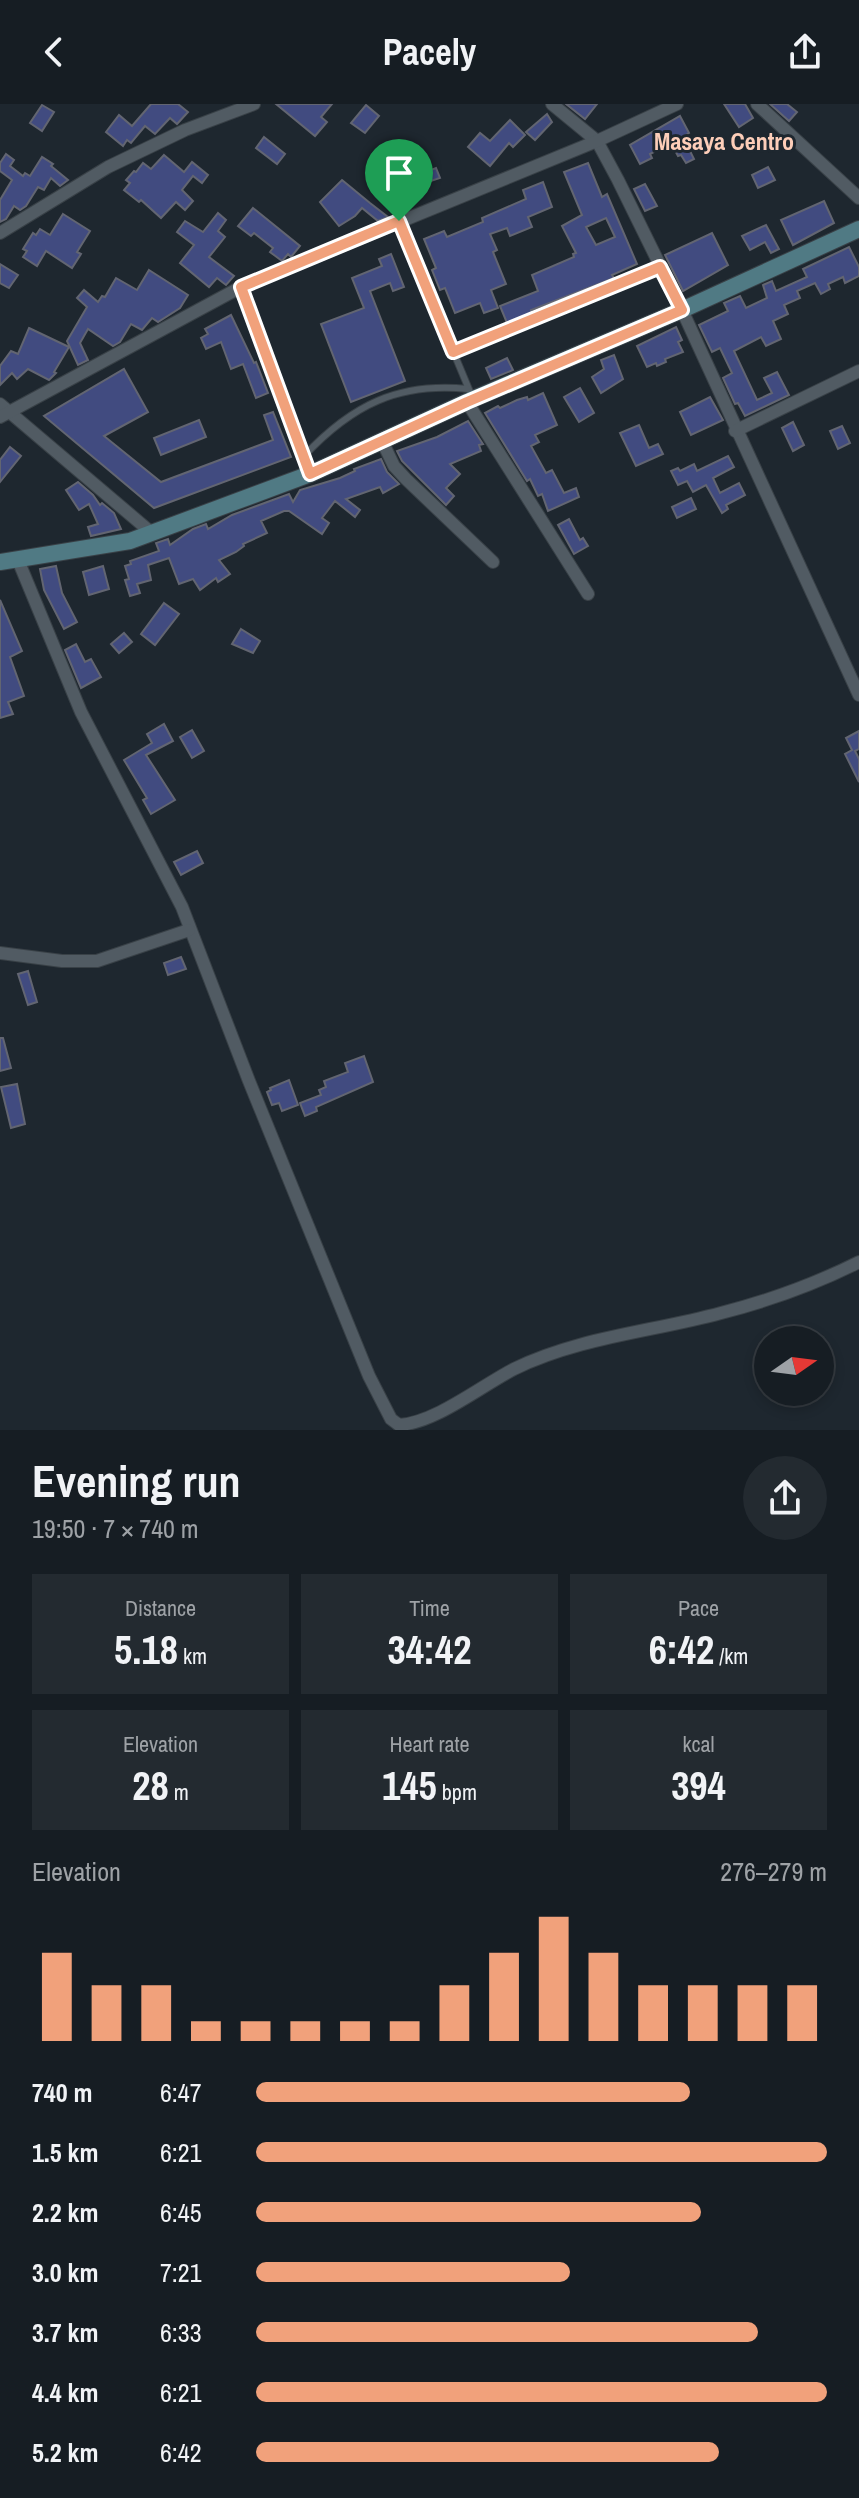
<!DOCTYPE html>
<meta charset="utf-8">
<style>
body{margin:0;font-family:"Archivo Narrow",sans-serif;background:#232a30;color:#f1f3f6;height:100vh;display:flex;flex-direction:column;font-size:30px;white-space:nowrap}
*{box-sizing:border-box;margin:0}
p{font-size:26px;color:#9ea2a6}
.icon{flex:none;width:44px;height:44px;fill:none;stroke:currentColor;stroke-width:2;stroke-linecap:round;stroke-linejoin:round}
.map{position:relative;height:1326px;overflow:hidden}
.side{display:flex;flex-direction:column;background:#161d23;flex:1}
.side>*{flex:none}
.needle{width:52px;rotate:76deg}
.fabs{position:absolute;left:754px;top:1222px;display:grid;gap:16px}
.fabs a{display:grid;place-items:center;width:80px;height:80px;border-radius:50%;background:#161d23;box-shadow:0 4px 12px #0003,0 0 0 2px #353b41;font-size:40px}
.pin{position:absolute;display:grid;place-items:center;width:68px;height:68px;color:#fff;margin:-82px -34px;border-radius:50% 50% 50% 0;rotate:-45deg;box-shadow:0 0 8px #0007}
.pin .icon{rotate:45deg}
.round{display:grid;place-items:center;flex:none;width:84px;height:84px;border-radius:42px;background:#232a30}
.headline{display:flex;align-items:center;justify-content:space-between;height:136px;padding:0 32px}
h1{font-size:44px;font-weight:700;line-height:60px}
.stats{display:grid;grid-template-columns:repeat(3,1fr);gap:12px;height:136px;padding:8px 32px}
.stats div{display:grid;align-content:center;border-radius:0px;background:#232a30;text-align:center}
.stats b{font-size:40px;font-weight:700}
.stats small{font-size:22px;font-weight:400}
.stats p{font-size:22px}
.chart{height:224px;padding:16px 32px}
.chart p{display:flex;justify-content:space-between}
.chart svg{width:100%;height:144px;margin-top:8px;stroke:#f1a17b;stroke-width:6}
ul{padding:0 32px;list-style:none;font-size:26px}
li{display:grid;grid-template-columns:128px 96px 1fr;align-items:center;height:60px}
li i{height:20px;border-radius:10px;background:#f1a17b}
header{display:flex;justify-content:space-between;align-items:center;height:104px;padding:0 32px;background:#161d23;font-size:36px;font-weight:700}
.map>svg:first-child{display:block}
.building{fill:#414b80;stroke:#626571;stroke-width:2;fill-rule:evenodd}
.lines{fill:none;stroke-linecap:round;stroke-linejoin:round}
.service-casing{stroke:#394147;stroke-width:8}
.minor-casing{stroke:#394147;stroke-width:14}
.secondary-casing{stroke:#394147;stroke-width:18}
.service{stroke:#515b63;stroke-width:6}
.minor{stroke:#515b63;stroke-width:12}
.secondary{stroke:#507a84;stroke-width:16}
.route-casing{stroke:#fff;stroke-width:16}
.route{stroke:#f1a17b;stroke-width:10}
.labels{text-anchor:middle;stroke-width:6;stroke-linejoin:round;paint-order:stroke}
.quarter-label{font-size:24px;font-weight:bold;fill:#fdceb9;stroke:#1e272f}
</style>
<header><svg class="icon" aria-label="back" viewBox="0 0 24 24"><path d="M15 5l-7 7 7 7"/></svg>Pacely<svg class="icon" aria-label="share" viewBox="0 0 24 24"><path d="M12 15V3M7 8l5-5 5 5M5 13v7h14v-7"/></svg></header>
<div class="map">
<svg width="859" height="1326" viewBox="0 0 859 1326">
<rect width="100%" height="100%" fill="#1e272f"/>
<g class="building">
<polygon points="151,0 178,0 188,8 177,20 170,14 155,30 145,22 131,39 127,36 123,42 106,28 119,11 132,22"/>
<polygon points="276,0 332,0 321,13 327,18 315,32"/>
<polygon points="566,0 597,0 585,15"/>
<polygon points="724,0 745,0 753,14 739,23"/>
<polygon points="770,0 787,0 797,8 789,17"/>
<polygon points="42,1 54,8 42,27 30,19"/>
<polygon points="366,1 379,12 365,29 351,19"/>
<polygon points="547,10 552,18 535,36 526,28"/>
<polygon points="680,12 689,29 683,33 694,55 686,59 681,51 678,52 671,39 650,50 652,54 640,60 630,41"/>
<polygon points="510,16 525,31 513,43 509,39 490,62 468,43 480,29 490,37"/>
<polygon points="264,33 285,50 277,60 256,44"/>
<polygon points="6,50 14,56 10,62 23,72 25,69 30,72 42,53 53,60 51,62 68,76 60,82 51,74 44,86 38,83 26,102 20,106 14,102 6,115 0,118 0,96 12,76 0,67 0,59"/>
<polygon points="164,51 184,68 192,58 208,71 202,79 193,72 182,86 193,97 185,106 176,98 161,114 141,96 139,98 124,86 130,79 126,76 134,67 136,68 143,59 151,65"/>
<polygon points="407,54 410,63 427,57 431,66 436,64 440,74 404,86 394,58"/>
<path d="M588,59L602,93L607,90L637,160L612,171L614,174L531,206L532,209L507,219L500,202L538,187L532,171L574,153L573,150L576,149L562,122L582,111L564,68ZM606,114L615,133L596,141L586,123Z"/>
<polygon points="768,63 775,76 758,84 752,71"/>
<polygon points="342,76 370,99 388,113 378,117 362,104 355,112 339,122 320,98"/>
<polygon points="543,78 552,103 528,113 532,123 510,132 507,124 490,130 497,146 493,148 506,180 491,186 498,204 484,209 480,199 455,209 445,184 440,186 432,166 436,164 424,135 444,127 447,133 483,118 482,114 526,95 523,86"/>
<polygon points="645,80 657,102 645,107 634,85"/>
<polygon points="824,97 834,119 793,141 781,116"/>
<polygon points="253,104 300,142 291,153 288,150 282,157 270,148 273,144 254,129 251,132 238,122"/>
<polygon points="218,109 226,116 218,127 225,133 209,153 234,172 226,181 217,174 209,183 180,159 194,141 177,128 185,117 203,128"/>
<polygon points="63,110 90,127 77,148 81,150 72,164 46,147 37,162 23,153 27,147 23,145 33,129 36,131 40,125 50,131"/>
<polygon points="766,121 779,145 771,149 765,138 750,146 742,132"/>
<polygon points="712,129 728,161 683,187 665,151"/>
<polygon points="849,143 859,163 859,172 845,179 843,173 828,180 830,185 821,190 815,179 797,187 800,194 784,201 788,210 773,217 781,235 766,242 761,233 734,247 757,296 772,289 764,274 777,268 789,291 745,312 738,299 735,300 723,274 732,269 720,244 712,248 699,221 728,207 724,199 740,192 746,204 767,194 763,181 772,177 776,187 807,173 803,165"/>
<polygon points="391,150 404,183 393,187 390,179 370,187 405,277 351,298 321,220 364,204 352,174 382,162 379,155"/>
<polygon points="0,160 18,171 9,184 0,179"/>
<polygon points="149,166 188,191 180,204 158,218 152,214 142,226 131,220 120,238 113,242 88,225 80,239 88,256 78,261 67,237 87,203 77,194 84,186 98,198 102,192 105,193 116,174 137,186"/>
<polygon points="231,211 254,259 256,258 268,289 256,294 243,260 231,265 221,238 206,245 201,234 208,230 205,225"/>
<polygon points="676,223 682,236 678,238 683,248 665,255 666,258 657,262 656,259 647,263 637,242"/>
<polygon points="29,224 69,243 54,268 56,269 49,276 28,265 17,275 12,269 0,281 0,262 11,247 18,250"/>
<polygon points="614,251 623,275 601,289 592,273 604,265 601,256"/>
<polygon points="507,254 513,266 491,275 486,264"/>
<polygon points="124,265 148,308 104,332 161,378 273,336 264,311 273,308 291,353 154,404 44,312"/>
<polygon points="580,284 594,309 579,318 564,293"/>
<polygon points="543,289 557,321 535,331 539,338 531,342 546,369 552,366 564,389 576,384 579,393 548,407 542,390 538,392 530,375 527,377 485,309 498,302 500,304 517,296 527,293 528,296"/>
<polygon points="710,293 723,316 691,331 680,308"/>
<polygon points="199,316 206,333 161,351 154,334"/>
<polygon points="468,317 483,340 479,341 481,347 450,360 460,370 446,384 454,392 446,401 402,357 397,347 437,333"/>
<polygon points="793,318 804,341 793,347 782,324"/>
<polygon points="639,321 649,344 658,340 663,350 636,362 620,329"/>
<polygon points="842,322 850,339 838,345 830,327"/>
<polygon points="10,343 21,352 0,378 0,356"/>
<polygon points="728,352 734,363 713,374 720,389 739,379 745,391 726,401 728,405 722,409 706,381 693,388 687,377 678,381 671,367 678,364 680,367 694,360 697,367"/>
<polygon points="381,355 387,368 399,380 383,389 380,383 346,395 360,406 355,413 335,397 322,414 329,419 322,430 289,407 284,407 261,417 267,429 243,440 244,442 236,448 219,456 230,470 218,478 216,474 200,486 193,475 179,480 169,454 148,461 151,476 137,480 140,489 130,492 125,476 129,475 125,462 131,460 130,457 159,447 156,439 168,435 170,441 193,425 206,420 208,425 232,411 289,390 293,398 300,386 340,374 355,367 354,365"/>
<polygon points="78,378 93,391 100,401 102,399 114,409 121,425 91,432 88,423 98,420 89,400 79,406 66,386"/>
<polygon points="691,394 696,405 677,414 672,403"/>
<polygon points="569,415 580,436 583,434 588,442 574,450 558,421"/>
<polygon points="56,462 62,489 77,518 64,525 44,486 40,465"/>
<polygon points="103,462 109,485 89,491 83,468"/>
<polygon points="0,496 22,547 10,553 24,592 8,598 13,610 0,614"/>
<polygon points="164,499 179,510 155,541 141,530"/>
<polygon points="241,525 260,537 253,549 232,540"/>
<polygon points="124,529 132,538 119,549 111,540"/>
<polygon points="76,540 85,558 91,555 101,573 81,584 65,546"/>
<polygon points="164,620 173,637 146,651 175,696 151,710 143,696 147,694 124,656 152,639 147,630"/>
<polygon points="192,626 204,647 192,654 180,633"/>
<polygon points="859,627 859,645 855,647 859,655 859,678 845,650 852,646 846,634"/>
<polygon points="197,747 203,759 181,771 174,758"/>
<polygon points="181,853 186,865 168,871 164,859"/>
<polygon points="28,867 37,898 28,901 18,870"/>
<polygon points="0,934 3,934 11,964 0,967"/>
<polygon points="364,952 373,978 316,1003 317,1007 305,1012 300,999 321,991 319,986 326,983 324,977 348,968 345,959"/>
<polygon points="289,976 298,1001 282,1007 279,999 272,1001 267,988 271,986 270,984"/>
<polygon points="17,980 25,1020 11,1024 1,983"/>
</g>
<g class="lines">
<g class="service-casing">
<g id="service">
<polyline points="399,117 473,295"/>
<polyline points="453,248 660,163"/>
<path d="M304,352C352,301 398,278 468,285"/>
</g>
</g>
<g class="minor-casing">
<g id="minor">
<polyline points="552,0 597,37 618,76 682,206 859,591"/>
<polyline points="757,0 859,94"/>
<polyline points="0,129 108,63 185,26 254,0"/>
<polyline points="241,183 310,370"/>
<polyline points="467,298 588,490"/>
<polyline points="0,300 153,430"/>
<polyline points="0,313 241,183 597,37 677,0"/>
<polyline points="735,327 859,267"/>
<polyline points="382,337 394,362 406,375 493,458"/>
<path d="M18,456L81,608L182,803L249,977L369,1272L391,1315L399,1321C435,1319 481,1282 514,1265C580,1233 651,1228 721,1209C768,1197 815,1180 859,1158"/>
<polyline points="0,849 62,857 97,857 189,826"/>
</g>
</g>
<g class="secondary-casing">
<polyline id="secondary" points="0,458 130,437 310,370 473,295 682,206 859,125"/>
</g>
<use href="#service" class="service"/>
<use href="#minor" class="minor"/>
<use href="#secondary" class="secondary"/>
</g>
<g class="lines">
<g class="route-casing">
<polygon id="route" points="399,117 453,248 660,163 682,206 467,298 310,370 241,183"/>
</g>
<use href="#route" class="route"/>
</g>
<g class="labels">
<g class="quarter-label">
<text x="724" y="46">Masaya Centro</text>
</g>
</g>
</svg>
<div class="fabs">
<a><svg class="needle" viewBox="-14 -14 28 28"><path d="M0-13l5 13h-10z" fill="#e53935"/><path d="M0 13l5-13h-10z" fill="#9ea2a6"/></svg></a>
</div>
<div class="pin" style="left:399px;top:117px;background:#1e9e55"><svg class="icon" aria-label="arrive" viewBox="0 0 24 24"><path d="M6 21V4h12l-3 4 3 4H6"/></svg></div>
</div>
<section class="side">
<div class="headline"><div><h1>Evening run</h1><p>19:50 · 7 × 740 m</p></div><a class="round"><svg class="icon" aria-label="share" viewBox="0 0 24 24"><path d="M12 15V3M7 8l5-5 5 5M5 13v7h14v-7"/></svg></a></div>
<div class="stats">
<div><p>Distance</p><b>5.18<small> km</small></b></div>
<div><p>Time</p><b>34:42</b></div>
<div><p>Pace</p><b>6:42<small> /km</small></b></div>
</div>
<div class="stats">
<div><p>Elevation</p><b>28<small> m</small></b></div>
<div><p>Heart rate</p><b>145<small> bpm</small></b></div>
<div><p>kcal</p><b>394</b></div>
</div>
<div class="chart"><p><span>Elevation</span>276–279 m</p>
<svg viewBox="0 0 160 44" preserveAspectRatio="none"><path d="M5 44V17M15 44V27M25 44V27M35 44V38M45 44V38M55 44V38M65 44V38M75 44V38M85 44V27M95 44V17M105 44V6M115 44V17M125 44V27M135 44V27M145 44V27M155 44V27"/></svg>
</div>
<ul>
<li><b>740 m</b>6:47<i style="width:76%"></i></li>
<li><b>1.5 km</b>6:21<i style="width:100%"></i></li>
<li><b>2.2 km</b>6:45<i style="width:78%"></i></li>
<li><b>3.0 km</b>7:21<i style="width:55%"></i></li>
<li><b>3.7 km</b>6:33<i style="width:88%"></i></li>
<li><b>4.4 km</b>6:21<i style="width:100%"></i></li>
<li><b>5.2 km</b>6:42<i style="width:81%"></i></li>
</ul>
</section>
